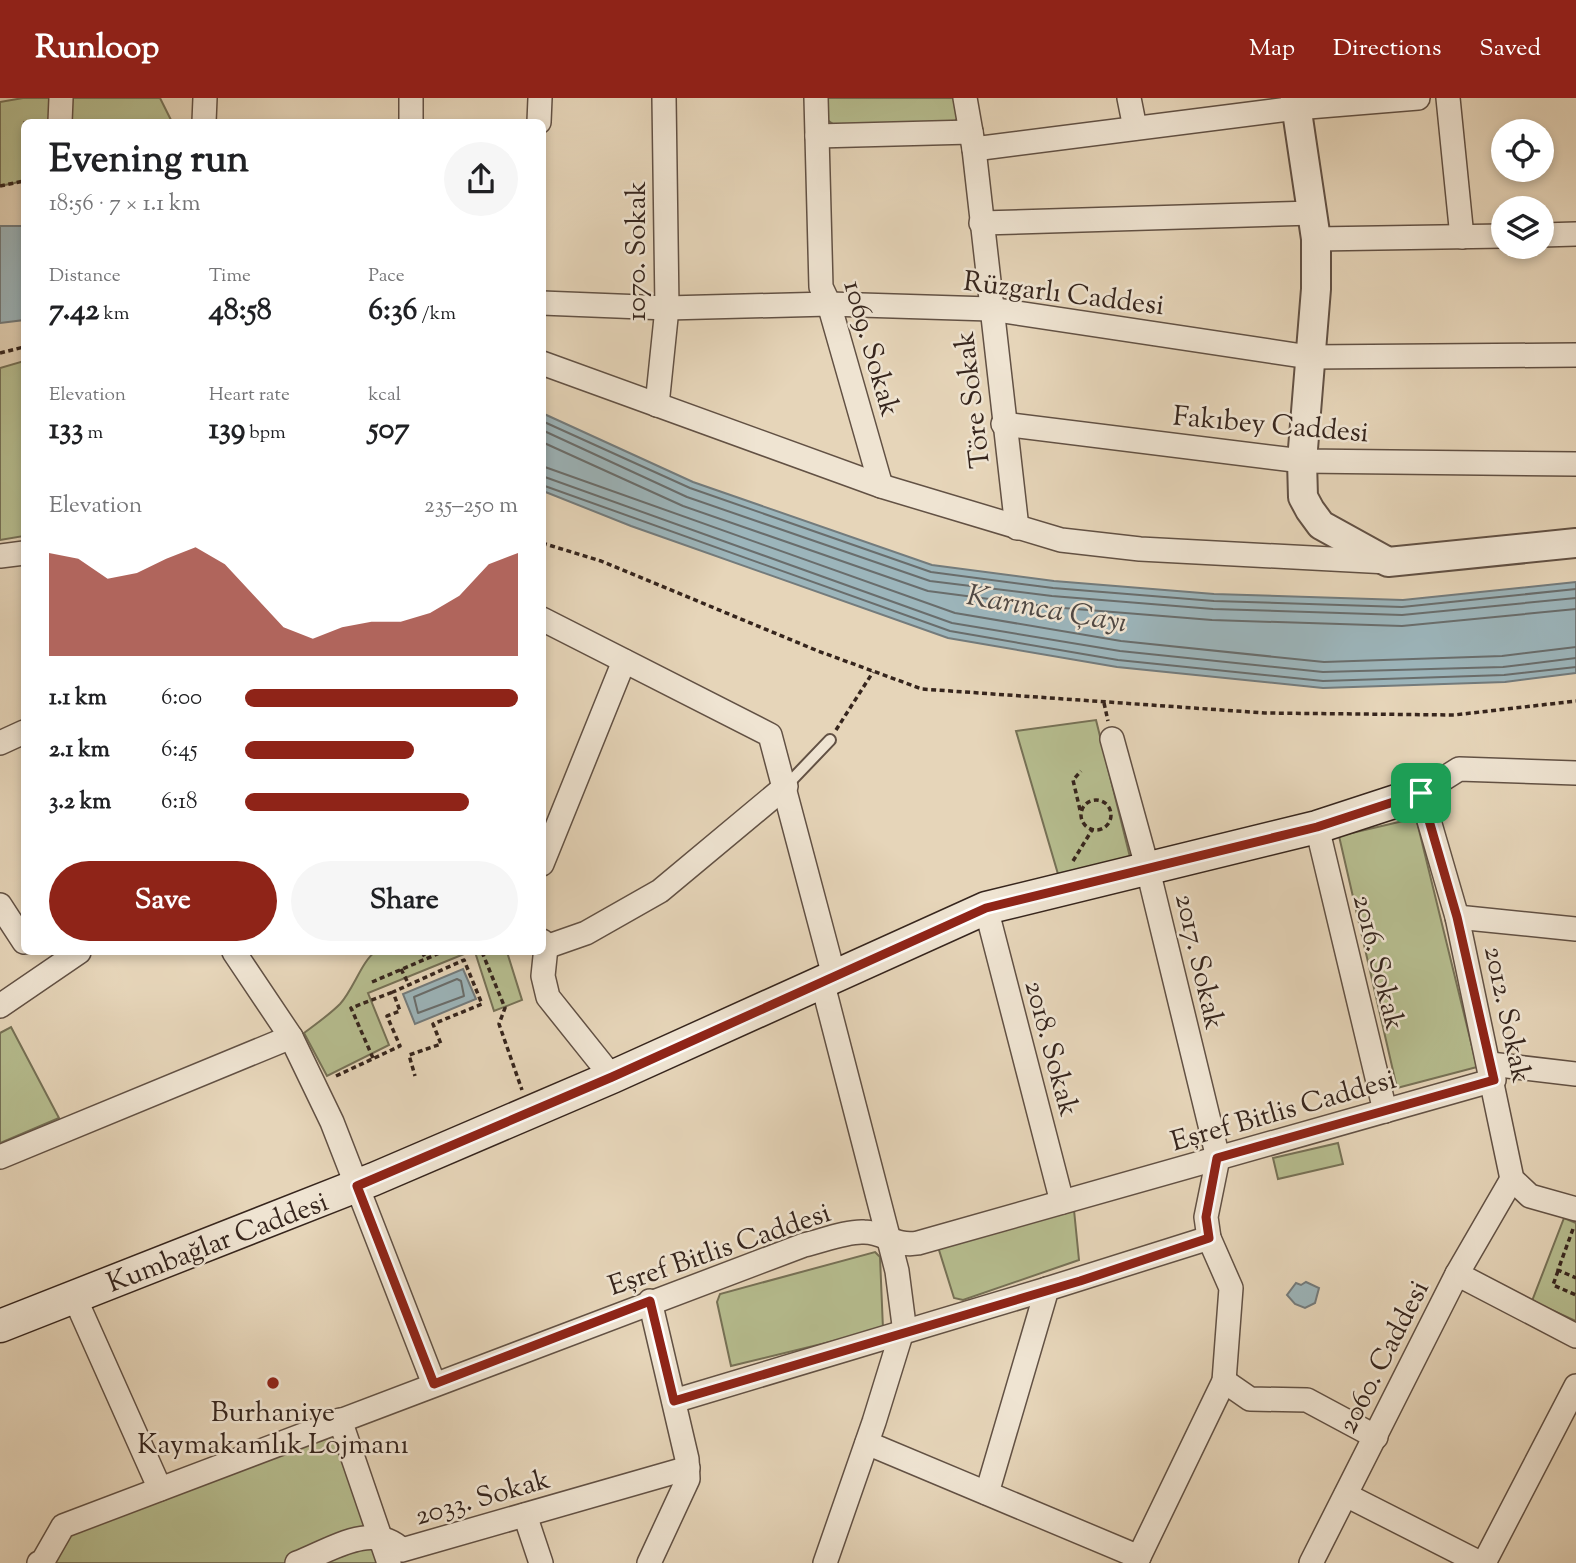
<!DOCTYPE html>
<meta charset="utf-8">
<style>
body{margin:0;font-family:"Sorts Mill Goudy",serif;background:#f6f6f6;color:#202124;height:100vh;display:flex;flex-direction:column;font-size:26px;white-space:nowrap}
*{box-sizing:border-box;margin:0}
p{font-size:23px;color:#757577}
.icon{flex:none;width:38px;height:38px;fill:none;stroke:currentColor;stroke-width:2;stroke-linecap:round;stroke-linejoin:round}
.map{position:relative;flex:1;overflow:hidden}
.sheet{position:absolute;left:21px;top:21px;width:525px;height:836px;display:flex;flex-direction:column;background:#fff;border-radius:10px;box-shadow:0 4px 10px #0003}
.sheet>*{flex:none}
.fabs{position:absolute;left:1491px;top:21px;display:grid;gap:14px}
.fabs a{display:grid;place-items:center;width:63px;height:63px;border-radius:50%;background:#fff;box-shadow:0 4px 10px #0003;font-size:35px}
.pin{position:absolute;display:grid;place-items:center;width:60px;height:60px;color:#fff;margin:-30px;border-radius:14px;box-shadow:0 4px 10px #0006}
.round{display:grid;place-items:center;flex:none;width:74px;height:74px;border-radius:37px;background:#f6f6f6}
.headline{display:flex;align-items:center;justify-content:space-between;height:119px;padding:0 28px}
h1{font-size:38px;font-weight:800;line-height:52px}
.figures{display:grid;grid-template-columns:repeat(3,1fr);gap:10px;height:119px;padding:7px 28px}
.figures div{display:grid;align-content:center}
.figures b{font-size:30px;font-weight:800}
.figures small{font-size:19px;font-weight:400}
.figures p{font-size:19px}
.chart{height:196px;padding:14px 28px}
.chart p{display:flex;justify-content:space-between}
.chart svg{width:100%;height:126px;margin-top:7px;fill:#8f2418;opacity:.7}
.button{display:flex;gap:14px;margin-top:auto;padding:14px 28px}
.button a{flex:1;height:80px;border-radius:42px;background:#8f2418;color:#fff;font-size:28px;font-weight:800;line-height:80px;text-align:center}
.button a+a{background:#f6f6f6;color:#202124}
ul{padding:0 28px;list-style:none;font-size:23px}
li{display:grid;grid-template-columns:112px 84px 1fr;align-items:center;height:52px}
li i{height:18px;border-radius:9px;background:#8f2418}
header{display:flex;align-items:center;gap:42px;box-sizing:border-box;height:98px;padding:0 35px;background:#8f2418;color:#fff}
header strong{font-size:33px}
nav{display:flex;gap:38px;margin-inline-start:auto;font-size:24px}
.map>svg:first-child{display:block}
.green{fill:#b6bd8f;stroke:#767156;stroke-width:2}
.water{fill:#9cb5bb;stroke:#737b7c;stroke-width:2}
.lines{fill:none;stroke-linecap:round;stroke-linejoin:round}
.shore{stroke:#696d6c;stroke-width:2}
.service-casing{stroke:#625144;stroke-width:14}
.minor-casing{stroke:#625144;stroke-width:26}
.tertiary-casing{stroke:#625144;stroke-width:32}
.secondary-casing{stroke:#36251d;stroke-width:35}
.path{stroke:#36251d;stroke-width:3.5;stroke-dasharray:5 3.5;stroke-linecap:butt}
.service{stroke:#efe4d2;stroke-width:10}
.minor{stroke:#efe4d2;stroke-width:23}
.tertiary{stroke:#efe4d2;stroke-width:28}
.secondary{stroke:#efe4d2;stroke-width:32}
.route-casing{stroke:#fff;stroke-width:14}
.route{stroke:#8f2418;stroke-width:9}
.poi-dot{fill:#8f2418;stroke:#efe4d2;stroke-width:2.5}
.labels{text-anchor:middle;stroke-width:5;stroke-linejoin:round;paint-order:stroke}
.street-label{font-size:28px;fill:#36251d;stroke:#efe4d2}
.poi-label{font-size:28px;fill:#36251d;stroke:#efe4d2}
.water-label{font-size:30px;font-style:italic;fill:#504944;stroke:#efe4d2}
</style>
<header>
<strong>Runloop</strong>
<nav><a>Map</a><a>Directions</a><a>Saved</a></nav>
</header>
<div class="map">
<svg width="1576" height="1465" viewBox="0 0 1576 1465">
<rect width="100%" height="100%" fill="#e6d5b9"/>
<filter id="stains"><feTurbulence type="fractalNoise" baseFrequency=".00286" numOctaves="4"/><feColorMatrix values="0 0 0 0 .2 0 0 0 0 .09 0 0 0 0 .02 0 0 0 .5 -.17"/></filter>
<radialGradient id="worn" r=".72"><stop offset=".6" stop-color="#630" stop-opacity="0"/><stop offset="1" stop-color="#630" stop-opacity=".3"/></radialGradient>
<g class="green">
<polygon points="23,0 160,0 172,24 24,24 24,83 0,88 0,4"/>
<polygon points="824,0 958,0 958,20 950,28 833,26 826,21"/>
<polygon points="24,263 24,438 0,442 0,270"/>
<polygon points="1096,622 1130,759 1058,776 1016,633"/>
<polygon points="1416,720 1477,969 1397,990 1339,738"/>
<path d="M375,854H469L368,895L389,947L327,978L304,935C316,926 329,917 340,906C353,892 362,863 375,854Z"/>
<polygon points="475,854 507,854 522,902 494,913"/>
<polygon points="11,929 59,1020 0,1045 0,935"/>
<polygon points="1338,1045 1343,1066 1278,1081 1273,1060"/>
<polygon points="1074,1112 1079,1162 963,1202 954,1200 939,1152 941,1147"/>
<polygon points="1564,1120 1576,1125 1576,1223 1532,1203"/>
<polygon points="875,1154 880,1159 883,1231 731,1268 717,1204 720,1196"/>
<polygon points="340,1322 389,1465 39,1465 63,1428"/>
</g>
<g class="water">
<polygon points="0,128 24,128 24,222 0,225"/>
<polygon points="542,315 693,384 932,467 1054,483 1214,496 1403,502 1576,484 1576,575 1505,584 1323,590 1117,569 948,540 631,428 543,393"/>
<polygon points="463,871 476,901 415,926 403,896"/>
<polygon points="1306,1184 1319,1190 1315,1205 1305,1210 1295,1206 1287,1197 1296,1185 1301,1187"/>
</g>
<g class="lines">
<g class="shore">
<polyline points="542,323 690,390 931,474 1053,490 1214,503 1402,509 1576,491"/>
<polyline points="542,332 687,399 930,483 1052,498 1213,511 1402,517 1576,500"/>
<polyline points="542,344 683,408 928,493 1051,509 1212,522 1402,528 1576,511"/>
<polyline points="542,368 955,515 1121,543 1324,564 1502,558 1576,549"/>
<polyline points="542,378 952,525 1120,553 1323,574 1503,569 1576,560"/>
<polyline points="542,387 950,533 1118,562 1323,583 1504,577 1576,569"/>
<polygon points="457,881 461,883 464,898 418,915 414,899"/>
</g>
<g class="service-casing">
<polyline id="service" points="786,688 830,642"/>
</g>
<g class="minor-casing">
<g id="minor">
<polyline points="816,0 821,189 829,206 881,388"/>
<polyline points="965,0 974,51 1017,430"/>
<polyline points="1129,0 1135,30"/>
<polyline points="1448,0 1462,139"/>
<polyline points="60,24 61,0"/>
<polyline points="204,24 205,0"/>
<polyline points="411,24 411,0"/>
<polyline points="539,24 540,0"/>
<polyline points="817,38 971,34"/>
<polyline points="974,51 1296,10 1418,0"/>
<polyline points="981,125 1313,115"/>
<polyline points="1542,137 1576,136"/>
<polyline points="1316,141 1503,138"/>
<polyline points="542,205 667,210 829,206 990,211 1309,259 1576,257"/>
<polyline points="542,265 881,388 1061,442 1140,451 1388,464"/>
<polyline points="657,307 667,210 664,0"/>
<polyline points="1003,326 1302,363 1576,366"/>
<polyline points="0,458 24,455"/>
<polyline points="542,521 770,637 834,878"/>
<polyline points="1112,641 1148,772 1218,1060 1206,1119 1209,1140 1231,1190 1224,1283 1136,1465"/>
<polyline points="0,645 24,634"/>
<polyline points="1576,675 1459,671 1421,695 1457,819 1512,1081 1530,1098 1576,1111"/>
<polyline points="1317,729 1385,1013"/>
<polyline points="542,766 624,563"/>
<polyline points="0,807 24,844"/>
<polyline points="986,810 1062,1104"/>
<polyline points="1457,819 1576,831"/>
<polyline points="542,843 546,849 586,835 660,793 786,688"/>
<polyline points="546,849 543,878 548,899 612,979"/>
<polyline points="234,854 291,939 332,1024 434,1286"/>
<polyline points="822,883 897,1173 904,1227 874,1324 825,1465"/>
<polyline points="0,908 79,854"/>
<polyline points="1490,966 1576,976"/>
<polyline points="0,1059 291,939"/>
<polyline points="1457,1176 1576,1238"/>
<polyline points="74,1198 160,1391"/>
<polyline points="1224,1283 1250,1301 1307,1302 1376,1339"/>
<polyline points="674,1303 1047,1191"/>
<polyline points="340,1322 389,1465"/>
<polyline points="867,1345 1139,1459"/>
<polyline points="987,1395 1047,1191 1209,1140"/>
<polyline points="1346,1397 1480,1465"/>
<polyline points="525,1417 541,1465"/>
<path d="M39,1465L43,1463L63,1428L804,1147C822,1143 846,1133 864,1134C886,1134 893,1149 918,1145L1494,982"/>
<path d="M297,1465C331,1452 372,1423 402,1452L688,1370"/>
<polyline points="649,1465 688,1381 687,1361 650,1203"/>
<polyline points="1311,1465 1457,1176 1512,1081"/>
<polyline points="1484,1465 1576,1288"/>
</g>
</g>
<g class="tertiary-casing">
<polyline id="tertiary" points="1295,0 1316,141 1316,191 1302,363 1303,399 1310,412 1321,427 1388,464 1576,445"/>
</g>
<g class="secondary-casing">
<polyline id="secondary" points="0,1228 374,1081 612,979 986,810 1317,729 1421,695"/>
</g>
<g class="path">
<polyline points="0,88 24,83"/>
<polyline points="0,255 24,249"/>
<polyline points="542,445 601,463 818,553 922,591 1265,615 1454,617 1576,603"/>
<polyline points="1104,605 1108,623"/>
<polyline points="836,632 873,574"/>
<circle cx="1096" cy="717" r="15"/>
<polyline points="1080,712 1073,682 1081,673"/>
<polyline points="1073,763 1092,732"/>
<polyline points="422,854 426,861"/>
<polyline points="482,854 505,910 499,926 522,992"/>
<polyline points="401,871 409,887"/>
<polyline points="372,884 442,854"/>
<polyline points="373,960 351,910 393,894"/>
<polyline points="336,978 400,948 387,918 400,913 393,894 464,862 482,906 433,926 441,946 409,957 415,978"/>
<polyline points="1573,1131 1558,1172 1576,1180"/>
<polyline points="1558,1173 1553,1187 1576,1197"/>
</g>
<use href="#service" class="service"/>
<use href="#minor" class="minor"/>
<use href="#tertiary" class="tertiary"/>
<use href="#secondary" class="secondary"/>
</g>
<g class="lines">
<g class="route-casing">
<polygon id="route" points="1421,695 1457,819 1494,982 1217,1060 1206,1119 1209,1140 1080,1183 674,1303 650,1203 434,1286 357,1088 612,979 986,810 1317,729"/>
</g>
<use href="#route" class="route"/>
</g>
<circle class="poi-dot" cx="273" cy="1285" r="7"/>
<g class="labels">
<g class="street-label">
<text transform="translate(635 153) rotate(-90)" y="10">1070. Sokak</text>
<text transform="translate(1064 194) rotate(7)" y="10">Rüzgarlı Caddesi</text>
<text transform="translate(873 250) rotate(74)" y="10">1069. Sokak</text>
<text transform="translate(971 302) rotate(-97)" y="10">Töre Sokak</text>
<text transform="translate(1271 325) rotate(5)" y="10">Fakıbey Caddesi</text>
<text transform="translate(1201 863) rotate(77)" y="10">2017. Sokak</text>
<text transform="translate(1380 864) rotate(76)" y="10">2016. Sokak</text>
<text transform="translate(1509 916) rotate(78)" y="10">2012. Sokak</text>
<text transform="translate(1053 950) rotate(75)" y="10">2018. Sokak</text>
<text transform="translate(1283 1011) rotate(-16)" y="10">Eşref Bitlis Caddesi</text>
<text transform="translate(217 1143) rotate(-21)" y="10">Kumbağlar Caddesi</text>
<text transform="translate(719 1150) rotate(-19)" y="10">Eşref Bitlis Caddesi</text>
<text transform="translate(1382 1258) rotate(-63)" y="10">2060. Caddesi</text>
<text transform="translate(482 1398) rotate(-16)" y="10">2033. Sokak</text>
</g>
<g class="poi-label">
<text x="273" y="1323">Burhaniye<tspan x="273" dy="32">Kaymakamlık Lojmanı</tspan></text>
</g>
<g class="water-label">
<text transform="translate(1047 510) rotate(10)" y="10">Karınca Çayı</text>
</g>
</g>
<rect width="100%" height="100%" filter="url(#stains)"/>
<rect width="100%" height="100%" fill="url(#worn)"/>
</svg>
<div class="fabs">
<a><svg class="icon" aria-label="locate" viewBox="0 0 24 24"><circle cx="12" cy="12" r="6"/><path d="M12 2v4M12 18v4M2 12h4M18 12h4"/></svg></a>
<a><svg class="icon" aria-label="layers" viewBox="0 0 24 24"><path d="M12 4l9 5-9 5-9-5zM3 14l9 5 9-5"/></svg></a>
</div>
<div class="pin" style="left:1421px;top:695px;background:#1e9e55"><svg class="icon" aria-label="arrive" viewBox="0 0 24 24"><path d="M6 21V4h12l-3 4 3 4H6"/></svg></div>
<section class="sheet">
<div class="headline"><div><h1>Evening run</h1><p>18:56 · 7 × 1.1 km</p></div><a class="round"><svg class="icon" aria-label="share" viewBox="0 0 24 24"><path d="M12 15V3M7 8l5-5 5 5M5 13v7h14v-7"/></svg></a></div>
<div class="figures">
<div><p>Distance</p><b>7.42<small> km</small></b></div>
<div><p>Time</p><b>48:58</b></div>
<div><p>Pace</p><b>6:36<small> /km</small></b></div>
</div>
<div class="figures">
<div><p>Elevation</p><b>133<small> m</small></b></div>
<div><p>Heart rate</p><b>139<small> bpm</small></b></div>
<div><p>kcal</p><b>507</b></div>
</div>
<div class="chart"><p><span>Elevation</span>235–250 m</p>
<svg viewBox="0 0 160 44" preserveAspectRatio="none"><path d="M0 44V8L10 10L20 17L30 15L40 10L50 6L60 12L70 23L80 34L90 38L100 34L110 32L120 32L130 29L140 23L150 12L160 8V44z"/></svg>
</div>
<ul>
<li><b>1.1 km</b>6:00<i style="width:100%"></i></li>
<li><b>2.1 km</b>6:45<i style="width:62%"></i></li>
<li><b>3.2 km</b>6:18<i style="width:82%"></i></li>
</ul>
<div class="button"><a>Save</a><a>Share</a></div>
</section>
</div>
